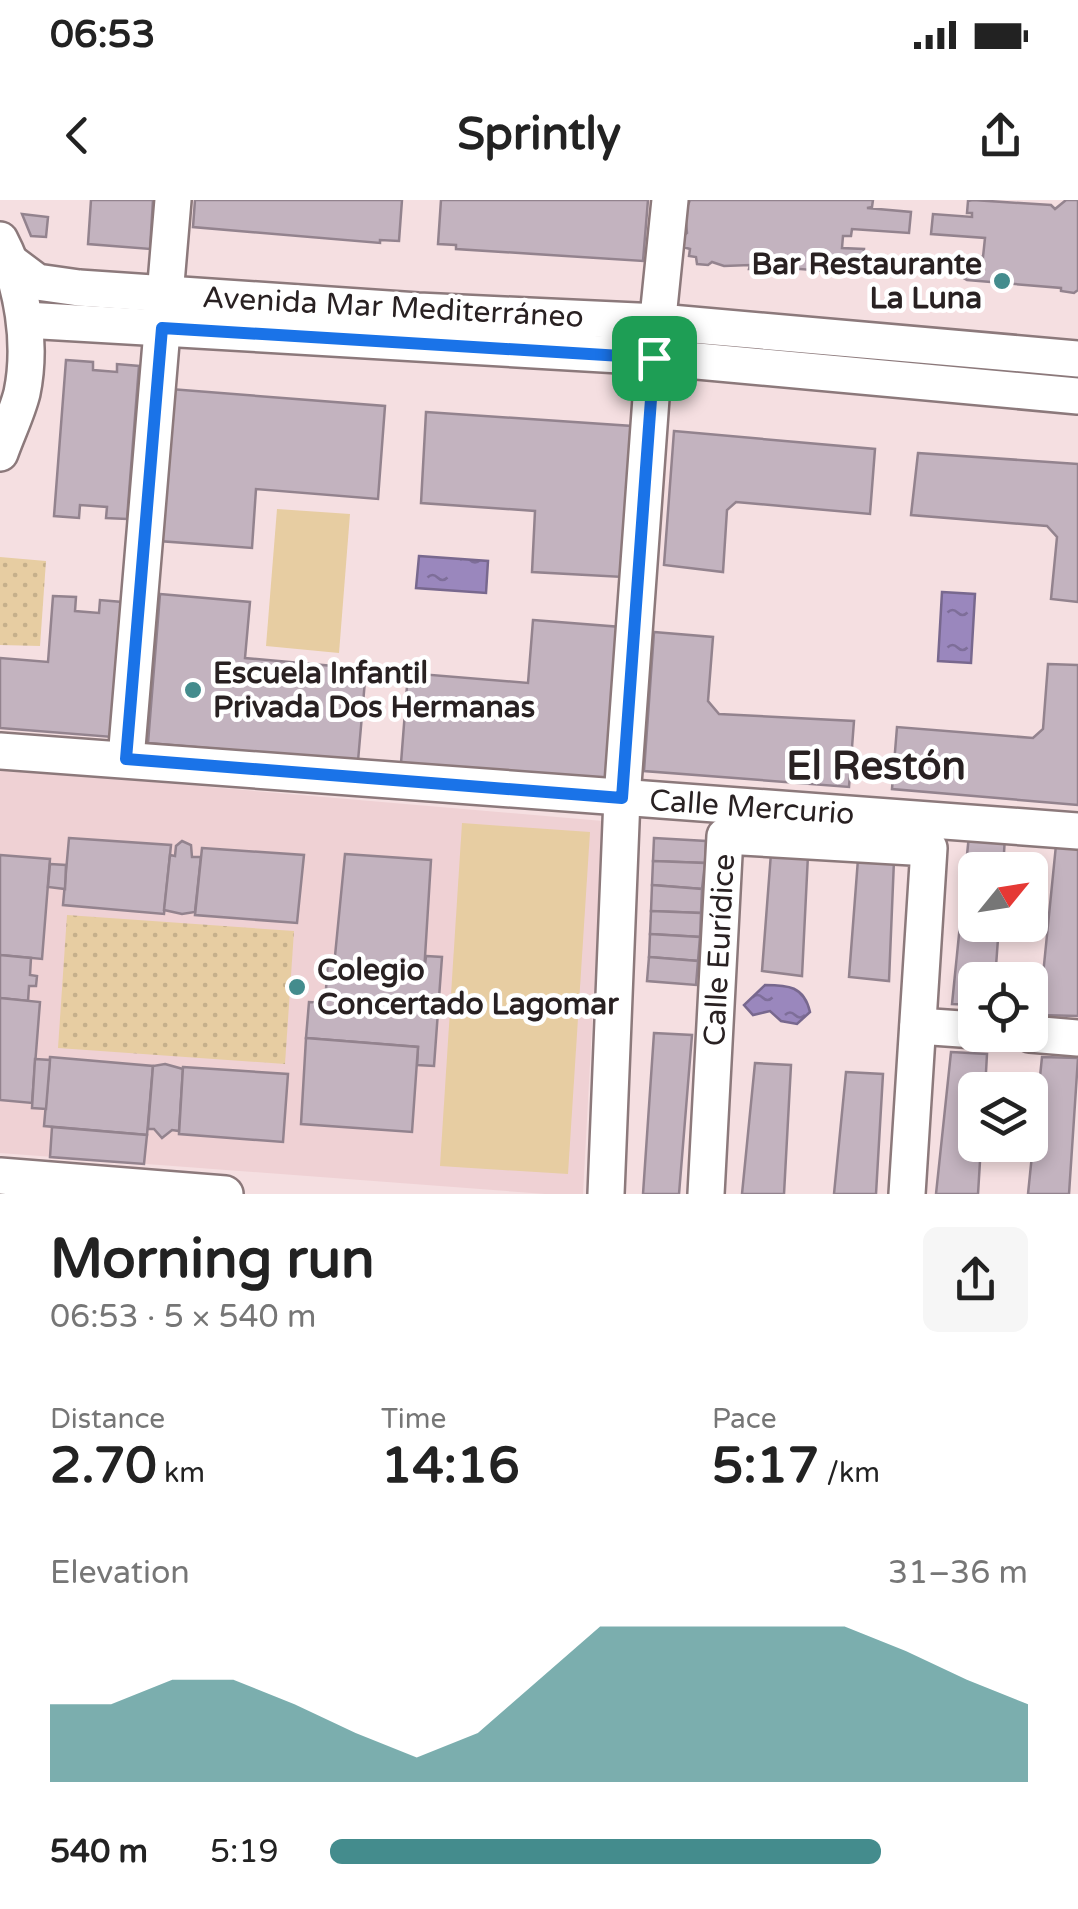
<!DOCTYPE html>
<meta charset="utf-8">
<style>
body{margin:0;font-family:"Varela Round",sans-serif;background:#f6f6f6;color:#222;height:100vh;display:flex;flex-direction:column;font-size:38px;white-space:nowrap}
*{box-sizing:border-box;margin:0}
p{font-size:32px;color:#767676}
.icon{flex:none;width:55px;height:55px;fill:none;stroke:currentColor;stroke-width:2;stroke-linecap:round;stroke-linejoin:round}
.map{position:relative;height:994px;overflow:hidden}
.drawer{display:flex;flex-direction:column;background:#fff;flex:1}
.drawer>*{flex:none}
.needle{width:65px;rotate:60deg}
.buttons{position:absolute;left:958px;top:652px;display:grid;gap:20px}
.buttons a{display:grid;place-items:center;width:90px;height:90px;border-radius:15px;background:#fff;box-shadow:0 5px 15px #0003;font-size:50px}
.pin{position:absolute;display:grid;place-items:center;width:85px;height:85px;color:#fff;margin:-42px;border-radius:20px;box-shadow:0 5px 15px #0006}
.round{display:grid;place-items:center;flex:none;width:105px;height:105px;border-radius:15px;background:#f6f6f6}
.head{display:flex;align-items:center;justify-content:space-between;height:170px;padding:0 50px}
h1{font-size:55px;font-weight:700;line-height:75px}
.stats{display:grid;grid-template-columns:repeat(3,1fr);gap:15px;height:170px;padding:10px 50px}
.stats div{display:grid;align-content:center}
.stats b{font-size:50px;font-weight:700}
.stats small{font-size:28px;font-weight:400}
.stats p{font-size:28px}
.chart{height:280px;padding:20px 50px}
.chart p{display:flex;justify-content:space-between}
.chart svg{width:100%;height:180px;margin-top:10px;fill:#448c8d;opacity:.7}
ul{padding:0 50px;list-style:none;font-size:32px}
li{display:grid;grid-template-columns:160px 120px 1fr;align-items:center;height:75px}
li i{height:25px;border-radius:12px;background:#448c8d}
.status{display:flex;justify-content:space-between;align-items:center;height:70px;padding:0 50px;background:#fff;direction:ltr}
.status svg{height:28px;fill:currentColor}
header{display:flex;justify-content:space-between;align-items:center;height:130px;padding:0 50px;background:#fff;font-size:45px;font-weight:700}
.map>svg:first-child{display:block}
.built{fill:#efd1d4}
.grass{fill:#e7cda2}
.park{fill:url(#park-dots)}
.water{fill:url(#water-ripples);stroke:#78688e;stroke-width:2.5}
.building{fill:#c3b3bf;stroke:#93838e;stroke-width:2.5}
.lines{fill:none;stroke-linecap:round;stroke-linejoin:round}
.minor-casing{stroke:#8c797b;stroke-width:40}
.minor{stroke:#fff;stroke-width:35}
.route-casing{stroke:#fff;stroke-width:20}
.route{stroke:#1a73e8;stroke-width:12}
.poi-dot{fill:#448c8d;stroke:#fff;stroke-width:4}
.labels{text-anchor:middle;stroke-width:9;stroke-linejoin:round;paint-order:stroke}
.poi-label{font-size:30px;font-weight:bold;fill:#292122;stroke:#fff;text-anchor:start}
.street-label{font-size:30px;fill:#292122;stroke:#fff}
.district-label{font-size:40px;font-weight:bold;fill:#292122;stroke:#fff}
</style>
<div class="status"><b>06:53</b><svg viewBox="0 0 49 12"><path d="M0 12V9h3v3zM5 12V6h3v6zM10 12V3h3v9zM15 12V0h3v12zM26 1h20v11H26zM47 4h2v5h-2z"/></svg></div>
<header><svg class="icon" aria-label="back" viewBox="0 0 24 24"><path d="M15 5l-7 7 7 7"/></svg>Sprintly<svg class="icon" aria-label="share" viewBox="0 0 24 24"><path d="M12 15V3M7 8l5-5 5 5M5 13v7h14v-7"/></svg></header>
<div class="map">
<svg width="1078" height="994" viewBox="0 0 1078 994">
<defs>
<pattern id="park-dots" width="8" height="8" patternUnits="userSpaceOnUse" patternTransform="scale(2.5)"><rect width="8" height="8" fill="#e7cda2"/><path d="M2 2h.1M6 6h.1" fill="none" stroke="#c6b08b" stroke-width="1.8" stroke-linecap="round"/></pattern>
<pattern id="water-ripples" width="26" height="14" patternUnits="userSpaceOnUse" patternTransform="scale(2.5)"><rect width="26" height="14" fill="#9a87bd"/><path d="M2 4q2-2 4 0t4 0M15 11q2-2 4 0t4 0" fill="none" stroke="#7e6e99"/></pattern>
</defs>
<rect width="100%" height="100%" fill="#f5dfe1"/>
<polygon class="built" points="0,569 603,621 583,994 545,994 0,953"/>
<g class="grass">
<polygon points="277,309 350,314 339,453 266,446"/>
<polygon points="462,623 590,632 568,974 440,966"/>
</g>
<g class="park">
<polygon points="0,357 46,361 40,446 0,445"/>
<polygon points="67,715 294,731 285,864 58,848"/>
</g>
<g class="water">
<polygon points="419,356 488,361 486,393 416,388"/>
<polygon points="942,392 975,394 971,463 938,461"/>
<path d="M765,785C788,785 804,786 810,812L797,824L781,821L770,811L753,815L744,805Z"/>
</g>
<g class="building">
<polygon points="91,0 153,0 150,49 88,44"/>
<polygon points="195,0 402,0 399,41 380,40 380,43 193,27"/>
<polygon points="441,0 648,0 643,61 456,49 456,45 438,44"/>
<polygon points="690,0 873,0 872,7 867,8 911,12 909,33 852,29 851,36 843,36 842,48 864,49 863,59 868,60 868,71 862,71 862,74 762,66 762,69 749,69 750,65 724,66 712,62 708,65 697,64 696,57 689,56 690,49 683,47 683,36 687,33 685,12"/>
<polygon points="973,0 1051,5 1055,9 1066,0 1078,0 1078,90 1074,93 1061,91 1061,88 967,80 962,77 963,65 968,65 969,56 983,57 985,38 931,34 933,14 972,17 972,13 967,13 968,1"/>
<polygon points="22,14 48,17 46,37 31,36"/>
<polygon points="66,160 93,162 93,170 117,172 117,164 139,166 127,319 106,318 107,307 80,305 79,318 54,316"/>
<polygon points="170,189 385,206 378,299 256,289 252,348 159,341"/>
<polygon points="426,212 632,226 623,377 532,372 535,311 421,303"/>
<polygon points="674,231 875,249 870,314 736,302 727,310 723,372 664,365"/>
<polygon points="918,253 1078,264 1078,402 1051,399 1057,337 1047,326 911,315"/>
<polygon points="160,394 250,402 245,458 366,469 358,561 148,543"/>
<polygon points="53,396 76,397 75,411 99,413 100,400 122,402 112,537 0,528 0,458 48,462"/>
<polygon points="533,420 621,427 609,581 401,563 408,473 528,483"/>
<polygon points="654,432 713,437 708,501 719,514 854,521 849,587 644,571"/>
<polygon points="1048,464 1078,465 1078,605 892,589 897,527 1033,538 1043,529"/>
<polygon points="969,635 1005,636 1003,670 975,670 975,725 999,725 995,780 975,780 975,805 952,804"/>
<polygon points="69,638 171,645 164,714 63,705"/>
<polygon points="654,638 706,641 705,663 653,661"/>
<polygon points="182,641 191,645 192,657 201,657 195,712 182,714 164,710 170,655 175,656 176,646"/>
<polygon points="1056,645 1078,646 1078,816 1039,815"/>
<polygon points="202,648 304,655 297,723 195,715"/>
<polygon points="771,653 808,655 802,776 762,771"/>
<polygon points="345,654 431,660 424,773 334,766"/>
<polygon points="0,655 50,659 42,759 0,755"/>
<polygon points="858,659 894,660 889,781 849,777"/>
<polygon points="653,661 705,663 702,689 652,685"/>
<polygon points="50,664 66,665 65,689 48,687"/>
<polygon points="652,685 702,689 701,713 651,711"/>
<polygon points="651,711 701,713 700,737 650,734"/>
<polygon points="650,734 700,737 698,761 649,757"/>
<polygon points="0,755 31,758 30,775 37,776 36,786 29,786 28,801 0,798"/>
<polygon points="426,756 442,757 434,866 417,865 418,847 306,838 309,802 325,803 328,761 334,761 334,766 424,773"/>
<polygon points="649,757 698,761 696,785 647,781"/>
<polygon points="0,798 40,802 32,903 0,900"/>
<polygon points="654,833 692,835 679,994 643,994"/>
<polygon points="306,838 418,847 412,932 301,924"/>
<polygon points="951,852 987,854 985,890 975,890 975,945 981,945 978,994 936,994"/>
<polygon points="50,857 153,866 147,935 44,926"/>
<polygon points="1042,857 1078,858 1069,994 1028,994"/>
<polygon points="35,859 50,860 46,909 32,908"/>
<polygon points="755,863 791,865 784,994 742,994"/>
<polygon points="165,864 183,869 179,931 172,930 162,938 154,929 148,929 153,866"/>
<polygon points="183,867 288,874 283,942 179,934"/>
<polygon points="846,872 883,874 876,994 834,994"/>
<polygon points="52,927 147,935 144,964 50,957"/>
</g>
<g class="lines">
<g class="minor-casing">
<g id="minor">
<path d="M0,40C23,84 32,144 22,193C17,213 7,233 0,253"/>
<polyline points="13,64 37,82 79,88 418,111 659,122 1078,159"/>
<polyline points="25,120 654,157 1078,196"/>
<polyline points="0,551 1078,631"/>
<polyline points="126,559 173,0"/>
<polyline points="918,826 975,830"/>
<polyline points="1030,834 1078,838"/>
<polyline points="0,976 225,994"/>
<polyline points="606,994 622,598 654,157 670,0"/>
<polyline points="706,994 725,636 929,648 907,994"/>
</g>
</g>
<use href="#minor" class="minor"/>
</g>
<g class="lines">
<g class="route-casing">
<polygon id="route" points="162,128 654,158 622,598 126,559"/>
</g>
<use href="#route" class="route"/>
</g>
<g class="poi-dot">
<circle cx="1002" cy="81" r="10"/>
<circle cx="193" cy="490" r="10"/>
<circle cx="297" cy="787" r="10"/>
</g>
<g class="labels">
<g class="poi-label">
<text x="982" y="74" text-anchor="end">Bar Restaurante<tspan x="982" dy="34">La Luna</tspan></text>
<text x="213" y="483">Escuela Infantil<tspan x="213" dy="34">Privada Dos Hermanas</tspan></text>
<text x="317" y="780">Colegio<tspan x="317" dy="34">Concertado Lagomar</tspan></text>
</g>
<g class="street-label">
<text transform="translate(393 107) rotate(3)" y="10">Avenida Mar Mediterráneo</text>
<text transform="translate(752 607) rotate(4)" y="10">Calle Mercurio</text>
<text transform="translate(719 750) rotate(-87)" y="10">Calle Eurídice</text>
</g>
<g class="district-label">
<text x="876" y="579">El Restón</text>
</g>
</g>
</svg>
<div class="buttons">
<a><svg class="needle" viewBox="-14 -14 28 28"><path d="M0-13l5 13h-10z" fill="#e53935"/><path d="M0 13l5-13h-10z" fill="#767676"/></svg></a>
<a><svg class="icon" aria-label="locate" viewBox="0 0 24 24"><circle cx="12" cy="12" r="6"/><path d="M12 2v4M12 18v4M2 12h4M18 12h4"/></svg></a>
<a><svg class="icon" aria-label="layers" viewBox="0 0 24 24"><path d="M12 4l9 5-9 5-9-5zM3 14l9 5 9-5"/></svg></a>
</div>
<div class="pin" style="left:654px;top:158px;background:#1e9e55"><svg class="icon" aria-label="arrive" viewBox="0 0 24 24"><path d="M6 21V4h12l-3 4 3 4H6"/></svg></div>
</div>
<section class="drawer">
<div class="head"><div><h1>Morning run</h1><p>06:53 · 5 × 540 m</p></div><a class="round"><svg class="icon" aria-label="share" viewBox="0 0 24 24"><path d="M12 15V3M7 8l5-5 5 5M5 13v7h14v-7"/></svg></a></div>
<div class="stats">
<div><p>Distance</p><b>2.70<small> km</small></b></div>
<div><p>Time</p><b>14:16</b></div>
<div><p>Pace</p><b>5:17<small> /km</small></b></div>
</div>
<div class="chart"><p><span>Elevation</span>31–36 m</p>
<svg viewBox="0 0 160 44" preserveAspectRatio="none"><path d="M0 44V25L10 25L20 19L30 19L40 25L50 32L60 38L70 32L80 19L90 6L100 6L110 6L120 6L130 6L140 12L150 19L160 25V44z"/></svg>
</div>
<ul>
<li><b>540 m</b>5:19<i style="width:79%"></i></li>
</ul>
</section>
